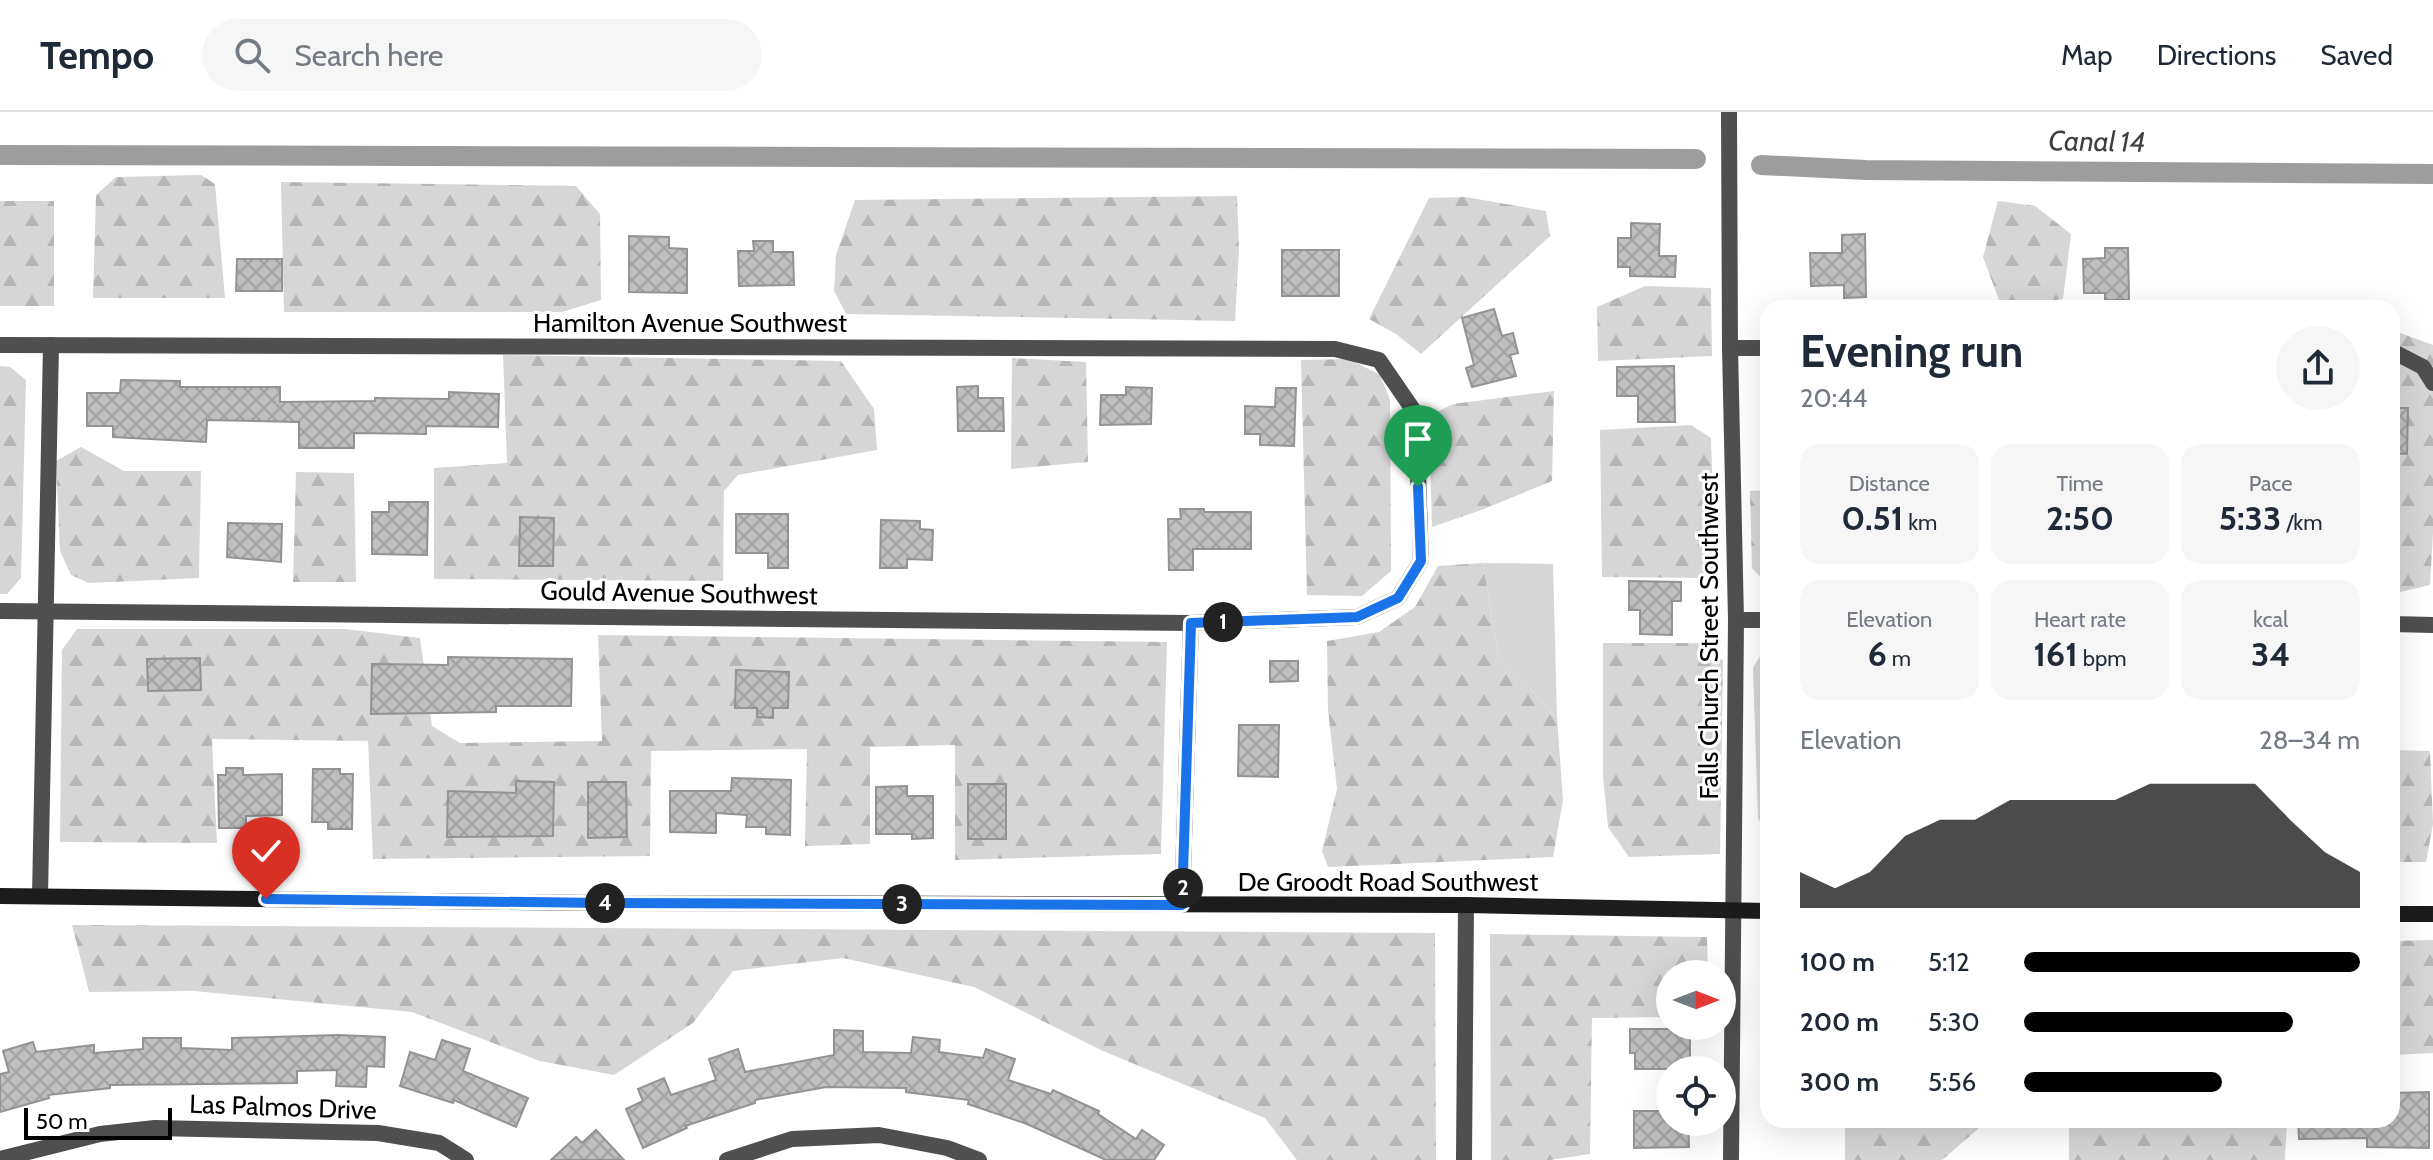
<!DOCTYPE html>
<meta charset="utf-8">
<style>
body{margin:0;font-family:Cabin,sans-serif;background:#f6f6f7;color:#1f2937;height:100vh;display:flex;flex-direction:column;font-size:30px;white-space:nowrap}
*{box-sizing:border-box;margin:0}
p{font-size:26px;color:#747a83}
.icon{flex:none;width:44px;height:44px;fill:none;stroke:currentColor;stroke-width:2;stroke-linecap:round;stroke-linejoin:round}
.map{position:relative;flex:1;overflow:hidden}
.details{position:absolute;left:1760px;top:188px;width:640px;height:828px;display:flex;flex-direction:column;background:#fff;border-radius:24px;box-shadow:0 8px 32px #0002}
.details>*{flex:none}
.needle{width:52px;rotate:90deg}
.fabs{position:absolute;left:1656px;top:848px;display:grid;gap:16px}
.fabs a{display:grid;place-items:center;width:80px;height:80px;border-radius:50%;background:#fff;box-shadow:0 8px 32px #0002;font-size:40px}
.scale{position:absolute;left:24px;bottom:20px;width:148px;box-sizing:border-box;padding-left:8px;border:4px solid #000;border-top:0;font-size:22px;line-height:28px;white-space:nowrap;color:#000;-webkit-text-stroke:6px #fff;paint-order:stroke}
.pin{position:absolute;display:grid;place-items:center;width:68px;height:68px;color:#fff;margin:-82px -34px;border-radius:50% 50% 50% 0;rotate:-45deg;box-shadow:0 0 8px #0007}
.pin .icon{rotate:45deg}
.km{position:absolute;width:40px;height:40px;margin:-20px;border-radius:50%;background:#222;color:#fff;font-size:22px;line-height:40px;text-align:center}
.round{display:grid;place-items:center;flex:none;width:84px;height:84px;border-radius:42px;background:#f6f6f7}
.head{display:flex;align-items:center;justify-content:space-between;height:136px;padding:0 40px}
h1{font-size:44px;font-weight:700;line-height:60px}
.metrics{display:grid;grid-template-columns:repeat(3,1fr);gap:12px;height:136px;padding:8px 40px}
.metrics div{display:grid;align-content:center;border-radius:20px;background:#f6f6f7;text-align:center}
.metrics b{font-size:34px;font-weight:700}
.metrics small{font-size:22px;font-weight:400}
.metrics p{font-size:22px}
.chart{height:224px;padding:16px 40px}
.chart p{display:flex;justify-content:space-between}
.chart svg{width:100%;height:144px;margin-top:8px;fill:#000;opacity:.7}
ul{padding:0 40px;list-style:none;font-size:26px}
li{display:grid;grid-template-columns:128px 96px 1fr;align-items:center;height:60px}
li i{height:20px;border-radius:10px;background:#000}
header{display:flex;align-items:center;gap:48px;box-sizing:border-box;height:112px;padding:0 40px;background:#fff;border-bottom:2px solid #e0e1e3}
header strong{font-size:38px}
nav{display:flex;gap:44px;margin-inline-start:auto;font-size:28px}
.search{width:560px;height:72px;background:#f6f6f7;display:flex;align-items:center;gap:20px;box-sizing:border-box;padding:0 28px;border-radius:44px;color:#747a83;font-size:30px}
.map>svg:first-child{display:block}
.green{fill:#d6d6d6}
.forest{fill:url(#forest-firs)}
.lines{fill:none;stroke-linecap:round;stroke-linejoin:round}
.canal{stroke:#9d9d9d;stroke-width:20}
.building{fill:url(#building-cross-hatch);stroke:#939393;stroke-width:2}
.street{stroke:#4f4f4f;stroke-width:16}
.secondary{stroke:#1c1c1c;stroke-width:16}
.route-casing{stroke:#fff;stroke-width:16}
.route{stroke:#1a73e8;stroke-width:10}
.labels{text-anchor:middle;stroke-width:6;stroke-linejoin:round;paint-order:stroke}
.street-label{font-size:26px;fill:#000;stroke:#fff}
.water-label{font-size:28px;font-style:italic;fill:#3e3e3e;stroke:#fff}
</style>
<header>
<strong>Tempo</strong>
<div class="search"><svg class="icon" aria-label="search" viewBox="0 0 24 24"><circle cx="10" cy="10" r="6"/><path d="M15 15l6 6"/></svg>Search here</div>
<nav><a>Map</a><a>Directions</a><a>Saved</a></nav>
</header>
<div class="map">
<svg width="2433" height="1048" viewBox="0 0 2433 1048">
<defs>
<pattern id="forest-firs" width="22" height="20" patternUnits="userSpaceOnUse" patternTransform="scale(2)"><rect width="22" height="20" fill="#d6d6d6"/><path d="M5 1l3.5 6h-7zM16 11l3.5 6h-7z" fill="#b6b6b6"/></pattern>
<pattern id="building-cross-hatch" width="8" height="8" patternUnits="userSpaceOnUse" patternTransform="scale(2)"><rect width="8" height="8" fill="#bfbfbf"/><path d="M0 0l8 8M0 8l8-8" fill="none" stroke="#a2a2a2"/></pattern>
</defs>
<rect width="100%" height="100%" fill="#fff"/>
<polygon class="green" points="1483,451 1553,452 1557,605 1498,543"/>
<g class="forest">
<polygon points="201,63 215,72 225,186 93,186 96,83 116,65"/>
<polygon points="281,70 576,74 600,102 601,188 562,200 284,200"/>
<polygon points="1237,84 1239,137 1235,209 846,202 834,179 836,143 855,88"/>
<polygon points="1465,85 1546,99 1550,124 1421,242 1396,222 1369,207 1429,86"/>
<rect x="0" y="89" width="54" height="105"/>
<polygon points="1998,89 2035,94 2071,122 2063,187 2002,196 1983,145"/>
<polygon points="1645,174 1711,176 1712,244 1598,249 1597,195"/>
<polygon points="2392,218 2433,233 2433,421 2430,473 2392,482"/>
<polygon points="503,243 841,249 874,297 877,338 738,363 724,379 723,469 434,467 434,356 507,351"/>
<polygon points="1012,246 1086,250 1088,350 1011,357"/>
<polygon points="1349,247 1380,263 1390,288 1391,459 1362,484 1307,483 1301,248"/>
<polygon points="0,254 10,255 26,268 21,466 7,482 0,482"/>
<polygon points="1554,279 1552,369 1484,397 1432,415 1429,304 1453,292"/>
<polygon points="1691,313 1711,326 1715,451 1709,466 1602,465 1600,318"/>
<polygon points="81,335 124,359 201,359 199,466 89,471 71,463 60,439 56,349"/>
<polygon points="296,360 354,361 356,470 293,470"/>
<polygon points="1768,378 1768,473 1752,456 1750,379"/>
<polygon points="1483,451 1498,543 1557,605 1563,688 1553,745 1328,755 1322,739 1337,677 1328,598 1327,529 1379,520 1415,495 1438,454"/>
<polygon points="77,517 345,517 420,526 432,614 460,631 602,629 598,523 1167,530 1161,742 955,748 955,633 870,635 870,732 805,734 807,637 651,639 650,744 373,747 368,629 212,627 217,731 60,730 62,538"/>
<polygon points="1768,530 1768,726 1758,706 1753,556"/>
<polygon points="1603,531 1698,531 1723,548 1720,742 1629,745 1608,715 1603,664"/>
<polygon points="2392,638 2430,639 2433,712 2426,750 2392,750"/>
<polygon points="72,813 1435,821 1436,1048 1297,1048 1265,1006 1103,939 974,875 843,846 733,859 693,911 614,963 540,949 412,900 194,879 89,880"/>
<polygon points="1490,822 1707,825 1708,862 1670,862 1670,905 1592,906 1590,1042 1550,1048 1491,1048"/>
<polygon points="2433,828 2433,941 2392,943 2392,829"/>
<polygon points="1845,1008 1979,1008 1979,1016 1942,1048 1845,1048"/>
<polygon points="2069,1008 2287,1008 2285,1048 2069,1048"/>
</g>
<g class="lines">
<g class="canal">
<polyline points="0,43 1696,47"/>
<polyline points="1761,53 1866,58 2433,62"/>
</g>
</g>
<g class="building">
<polygon points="1631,111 1660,112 1659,144 1676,144 1675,165 1630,164 1630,155 1618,155 1618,126 1631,126"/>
<polygon points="1865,122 1866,185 1844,186 1844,173 1811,174 1810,141 1842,141 1842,123"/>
<polygon points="629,124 669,125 669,136 687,137 687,181 629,180"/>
<polygon points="753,129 773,129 773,140 793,140 794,173 739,174 738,139 754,139"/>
<polygon points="2105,136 2128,136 2129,188 2105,188 2105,181 2084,181 2083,147 2105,146"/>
<rect x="1282" y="138" width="57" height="46"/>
<polygon points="237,147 282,147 282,179 236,179"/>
<polygon points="1494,197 1502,224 1513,221 1518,241 1510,243 1516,264 1472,275 1466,256 1474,253 1462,206"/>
<polygon points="1674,254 1675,310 1638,310 1638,284 1617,284 1617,255"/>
<polygon points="121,268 180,269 180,275 280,275 280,290 375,289 375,286 449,287 449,280 499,282 498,315 426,314 426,322 354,321 354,336 299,336 299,310 207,308 206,330 113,325 113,314 87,314 87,281 120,281"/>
<polygon points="978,274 978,286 1003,286 1004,319 958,319 957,275"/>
<polygon points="1126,275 1152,276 1151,312 1100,313 1101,283 1126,283"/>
<polygon points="1276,276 1296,276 1294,334 1260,333 1260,322 1245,322 1245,294 1275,295"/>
<polygon points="2392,296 2408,296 2407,342 2392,341"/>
<polygon points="389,390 428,390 427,443 372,442 372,400 389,400"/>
<polygon points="1180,397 1204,397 1204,400 1251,400 1251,437 1193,437 1193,458 1169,458 1168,407 1181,407"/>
<polygon points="736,402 788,402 788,456 768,456 768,441 736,441"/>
<polygon points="520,405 554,406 553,454 519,454"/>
<polygon points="881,408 920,409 920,417 933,418 932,448 907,447 907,456 880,456"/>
<polygon points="228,411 282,412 281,450 227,445"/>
<polygon points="1629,469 1681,470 1681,489 1672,489 1672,523 1640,522 1640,498 1629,498"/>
<polygon points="448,545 572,547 571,594 496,594 496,600 371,602 372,552 448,553"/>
<polygon points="200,546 201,578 148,579 147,547"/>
<polygon points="1270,549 1298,549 1298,569 1270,570"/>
<polygon points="736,558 789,560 788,596 773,596 773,606 757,605 757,596 735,596"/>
<polygon points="1239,613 1279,613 1278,665 1238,664"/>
<polygon points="226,656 243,656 243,663 282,662 282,703 246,704 246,716 219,716 218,663 226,663"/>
<polygon points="313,657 340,657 340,662 353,662 352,717 328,717 328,710 312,710"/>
<polygon points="732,666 791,668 790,723 766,722 766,715 746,715 747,703 716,701 716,721 670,720 670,679 731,679"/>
<polygon points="516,669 554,670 553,724 447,725 448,679 516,681"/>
<polygon points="588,670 626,670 627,725 588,726"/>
<rect x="968" y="672" width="38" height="55"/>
<polygon points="907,674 907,684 933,684 933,726 912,727 912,722 876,722 876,675"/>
<polygon points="1630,917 1690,917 1690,957 1635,957 1635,941 1630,941"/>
<polygon points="834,918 863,919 863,940 911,941 913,925 940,928 939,940 983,946 986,937 1015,947 1008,968 1051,982 1053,978 1099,999 1098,1002 1136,1027 1142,1018 1164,1033 1154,1048 1106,1048 1027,1012 968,992 969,988 906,980 906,976 826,975 755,988 755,991 685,1014 687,1016 643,1036 626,997 643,989 638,977 664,966 671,983 716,968 709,947 738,937 745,960 834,943"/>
<polygon points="338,923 385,925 384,955 367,954 366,975 336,974 337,958 297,959 297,971 110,973 110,976 48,983 49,986 0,1000 0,962 9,960 3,939 33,930 36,940 94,933 94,941 143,937 143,926 181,926 181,936 232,938 232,926"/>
<polygon points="442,928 470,937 463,959 528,986 516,1015 454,988 453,991 400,974 410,940 435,948"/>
<polygon points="2429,980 2429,1036 2367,1035 2367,1026 2299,1027 2298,1008 2392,1008 2392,981"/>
<polygon points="1634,999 1670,999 1670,1010 1688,1010 1689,1035 1634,1036"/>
<polygon points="596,1018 624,1048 551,1048 576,1025 582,1031"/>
</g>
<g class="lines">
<g class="street">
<polyline points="1729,0 1730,236 1736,508 1731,1048"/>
<polyline points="0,233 1335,237 1379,248 1416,302 1421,449 1398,486 1357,505 1191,511 0,499"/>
<polyline points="1730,236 1768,236"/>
<polyline points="2392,239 2423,255 2433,271"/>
<polyline points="1736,508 1768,508"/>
<polyline points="2392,512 2433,513"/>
<polyline points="40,784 51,233"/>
<polyline points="1182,793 1191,511"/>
<polyline points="0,1047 100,1022 155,1016 378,1021 439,1031 466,1048"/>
<polyline points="727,1048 792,1027 879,1023 947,1036 979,1048"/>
<polyline points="1464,1048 1466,793"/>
</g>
<g class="secondary">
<polyline points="0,784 603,791 1466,793 1768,799"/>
<polyline points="2392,802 2433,802"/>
</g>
</g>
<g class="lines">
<g class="route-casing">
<polyline id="route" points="266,787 603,791 1182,793 1191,511 1357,505 1398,486 1421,449 1418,375"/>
</g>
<use href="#route" class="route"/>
</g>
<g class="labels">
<g class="street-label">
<text x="690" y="220">Hamilton Avenue Southwest</text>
<text transform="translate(679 481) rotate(1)" y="9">Gould Avenue Southwest</text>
<text transform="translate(1709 524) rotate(-90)" y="9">Falls Church Street Southwest</text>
<text x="1388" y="779">De Groodt Road Southwest</text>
<text transform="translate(283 995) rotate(2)" y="9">Las Palmos Drive</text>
</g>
<g class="water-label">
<text transform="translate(2097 29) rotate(1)" y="10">Canal 14</text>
</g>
</g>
</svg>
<div class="fabs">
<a><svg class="needle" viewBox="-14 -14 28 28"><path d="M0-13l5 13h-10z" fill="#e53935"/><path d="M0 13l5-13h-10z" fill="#747a83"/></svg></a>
<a><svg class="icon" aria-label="locate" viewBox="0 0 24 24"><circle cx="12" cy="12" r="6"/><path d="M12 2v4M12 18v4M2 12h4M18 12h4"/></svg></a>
</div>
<div class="scale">50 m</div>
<div class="pin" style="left:1418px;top:375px;background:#1e9e55"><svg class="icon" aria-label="arrive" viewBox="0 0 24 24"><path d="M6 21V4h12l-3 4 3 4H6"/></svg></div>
<div class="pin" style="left:266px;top:787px;background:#d93025"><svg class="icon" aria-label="check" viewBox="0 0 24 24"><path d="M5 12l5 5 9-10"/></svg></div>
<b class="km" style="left:1223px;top:510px">1</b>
<b class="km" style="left:1183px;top:776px">2</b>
<b class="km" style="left:902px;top:792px">3</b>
<b class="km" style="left:605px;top:791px">4</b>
<section class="details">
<div class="head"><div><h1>Evening run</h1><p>20:44</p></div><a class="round"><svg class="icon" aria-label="share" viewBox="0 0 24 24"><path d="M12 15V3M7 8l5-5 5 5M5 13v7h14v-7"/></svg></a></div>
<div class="metrics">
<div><p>Distance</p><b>0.51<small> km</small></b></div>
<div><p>Time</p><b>2:50</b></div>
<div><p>Pace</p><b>5:33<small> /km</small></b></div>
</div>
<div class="metrics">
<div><p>Elevation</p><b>6<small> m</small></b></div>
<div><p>Heart rate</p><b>161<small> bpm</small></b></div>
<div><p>kcal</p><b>34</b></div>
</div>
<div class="chart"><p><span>Elevation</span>28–34 m</p>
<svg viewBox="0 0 160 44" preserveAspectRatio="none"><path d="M0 44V33L10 38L20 33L30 22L40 17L50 17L60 11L70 11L80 11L90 11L100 6L110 6L120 6L130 6L140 17L150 27L160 33V44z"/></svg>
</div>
<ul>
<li><b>100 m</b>5:12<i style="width:100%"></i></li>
<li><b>200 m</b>5:30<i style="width:80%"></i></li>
<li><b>300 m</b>5:56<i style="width:59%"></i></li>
</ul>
</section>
</div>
